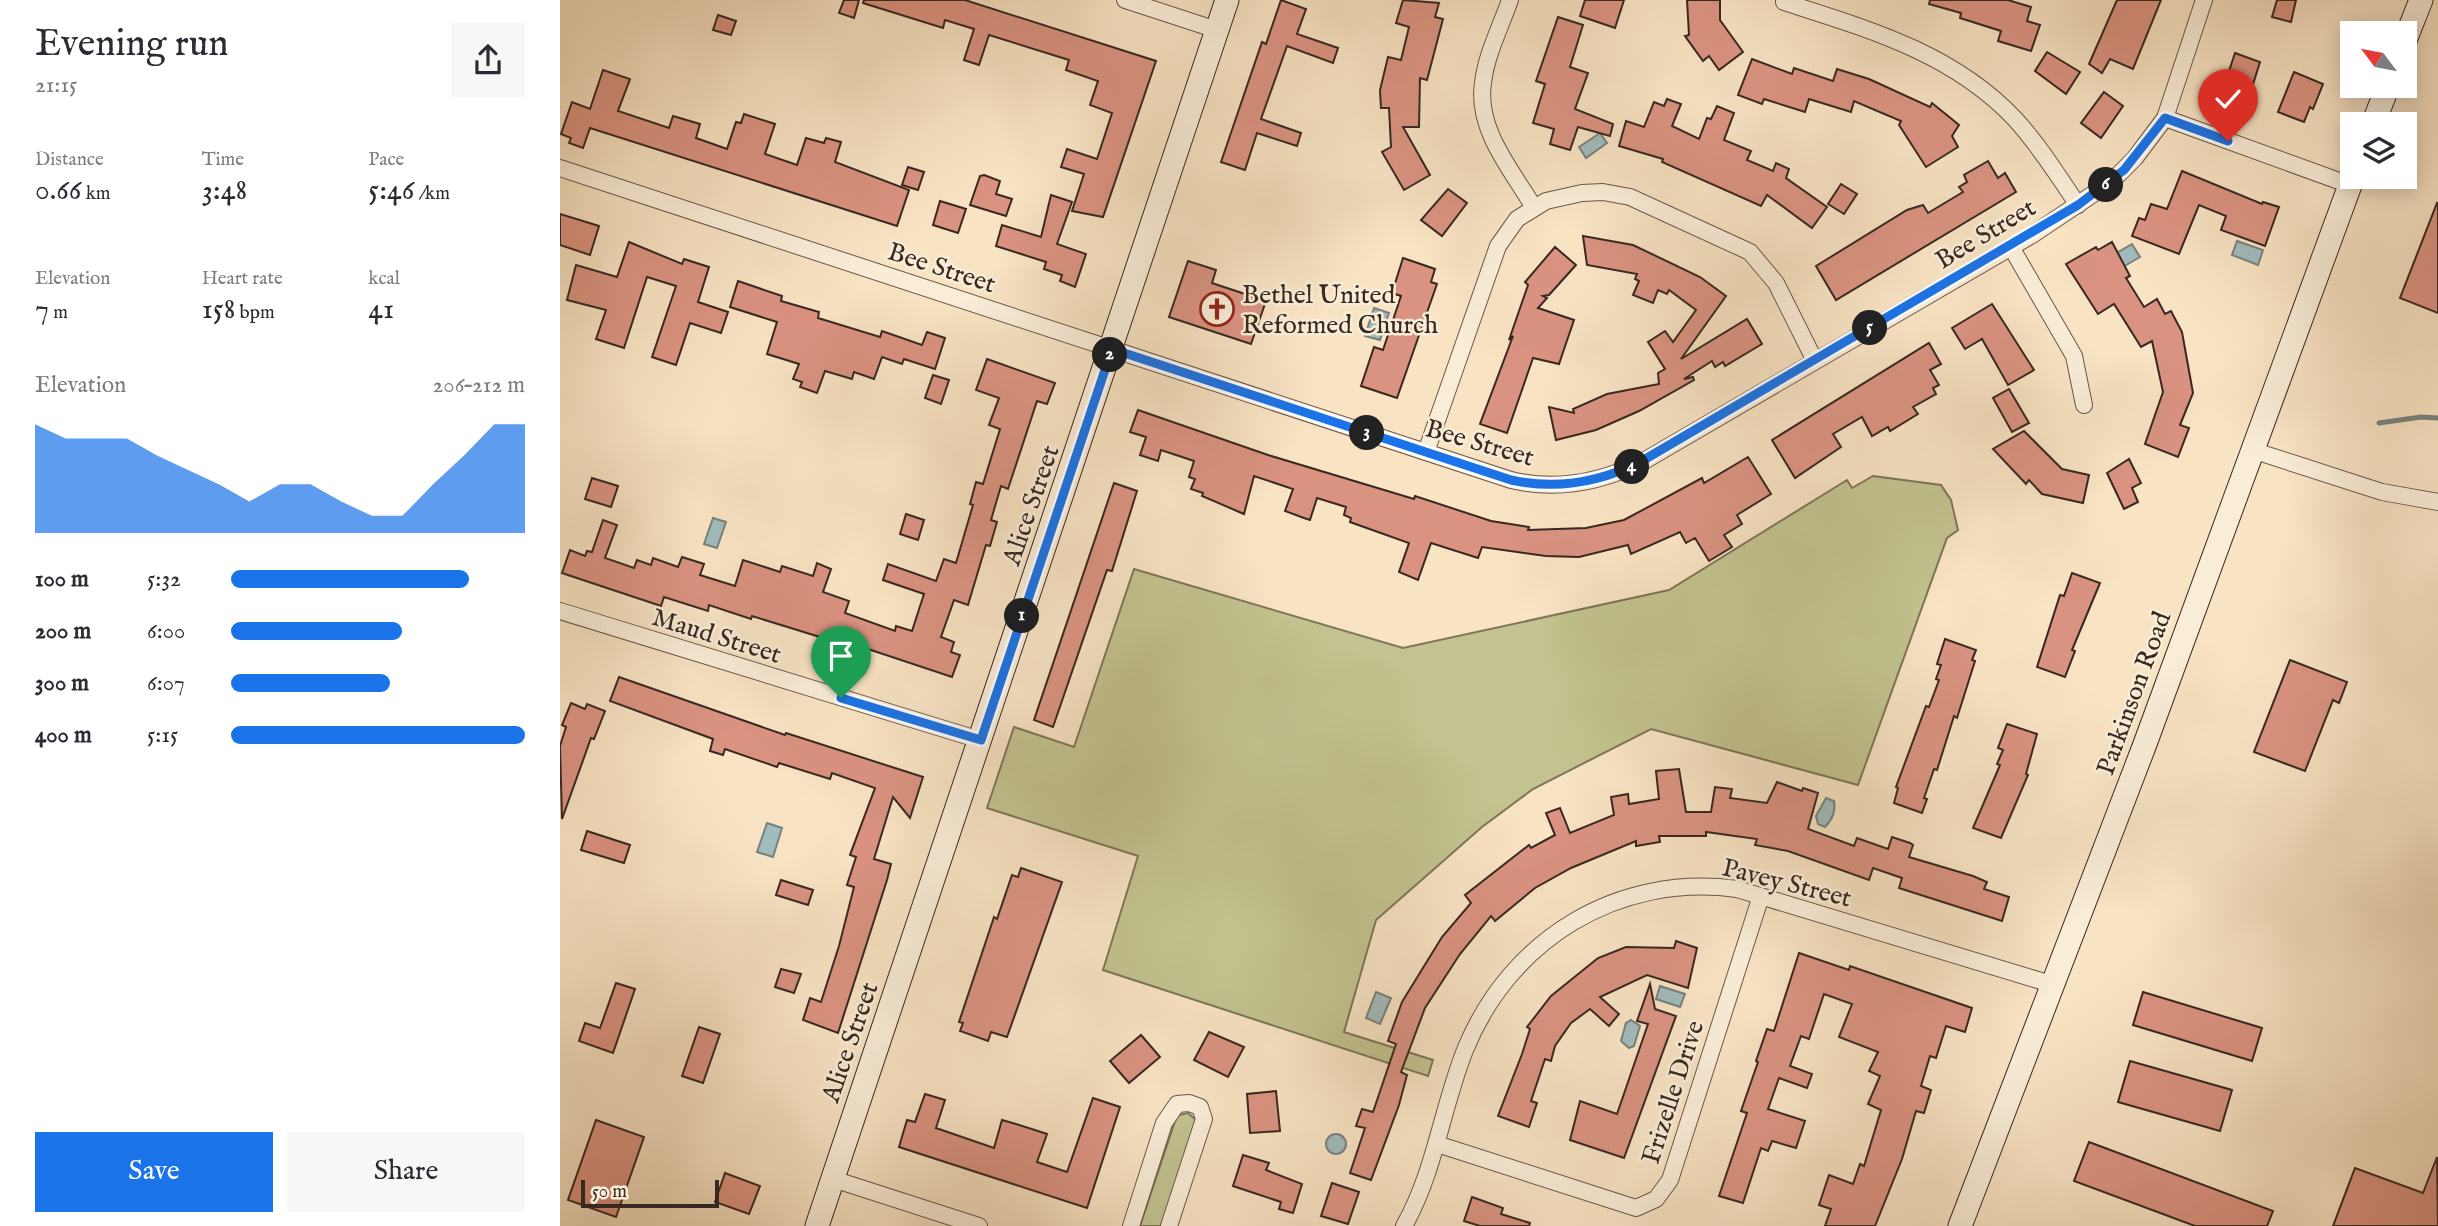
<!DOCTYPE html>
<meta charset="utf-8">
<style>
body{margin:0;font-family:"IM FELL English",serif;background:#f7f7f7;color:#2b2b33;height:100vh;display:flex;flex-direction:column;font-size:26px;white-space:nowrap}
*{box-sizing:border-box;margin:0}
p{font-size:23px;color:#7c7c81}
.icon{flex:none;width:38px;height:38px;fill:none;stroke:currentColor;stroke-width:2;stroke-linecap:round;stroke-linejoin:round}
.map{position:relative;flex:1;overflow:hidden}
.side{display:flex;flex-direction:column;background:#fff;width:560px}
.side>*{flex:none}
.needle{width:46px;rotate:302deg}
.fabs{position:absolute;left:1780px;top:21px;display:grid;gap:14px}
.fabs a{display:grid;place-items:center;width:77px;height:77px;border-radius:0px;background:#fff;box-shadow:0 4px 18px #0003;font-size:35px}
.scale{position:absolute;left:21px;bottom:18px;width:138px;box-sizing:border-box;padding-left:7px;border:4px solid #382821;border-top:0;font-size:19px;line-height:24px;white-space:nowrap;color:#382821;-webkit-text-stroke:5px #faedd8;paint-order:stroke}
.pin{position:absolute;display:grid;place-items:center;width:60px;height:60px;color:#fff;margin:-72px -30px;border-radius:50% 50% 50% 0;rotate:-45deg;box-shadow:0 0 7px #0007}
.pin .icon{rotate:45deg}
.km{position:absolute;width:35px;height:35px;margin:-18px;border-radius:50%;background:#222;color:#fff;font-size:19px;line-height:35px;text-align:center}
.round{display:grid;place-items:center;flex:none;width:74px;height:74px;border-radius:0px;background:#f7f7f7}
.overview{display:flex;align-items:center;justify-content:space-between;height:119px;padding:0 35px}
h1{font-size:38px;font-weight:600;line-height:52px}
.figures{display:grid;grid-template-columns:repeat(3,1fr);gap:10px;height:119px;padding:7px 35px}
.figures div{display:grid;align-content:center}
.figures b{font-size:30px;font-weight:600}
.figures small{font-size:19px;font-weight:400}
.figures p{font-size:19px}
.chart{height:196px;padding:14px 35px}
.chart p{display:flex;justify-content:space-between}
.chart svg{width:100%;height:126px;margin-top:7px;fill:#1a73e8;opacity:.7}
.button{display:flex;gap:14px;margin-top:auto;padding:14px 35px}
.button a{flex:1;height:80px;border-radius:0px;background:#1a73e8;color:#fff;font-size:28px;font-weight:600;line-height:80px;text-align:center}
.button a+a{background:#f7f7f7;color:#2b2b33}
ul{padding:0 35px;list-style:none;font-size:23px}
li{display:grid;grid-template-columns:112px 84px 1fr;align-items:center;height:52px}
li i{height:18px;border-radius:9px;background:#1a73e8}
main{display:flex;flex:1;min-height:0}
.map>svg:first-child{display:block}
.green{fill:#c2c390;stroke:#7d7658;stroke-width:2}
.water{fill:#a1bcbd;stroke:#77817f;stroke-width:2}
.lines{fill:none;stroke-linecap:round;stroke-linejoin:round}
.stream{stroke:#77817f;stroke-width:5}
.building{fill:#da9381;stroke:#382821;stroke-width:2}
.street-casing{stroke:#68574a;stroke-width:18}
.secondary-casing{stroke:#382821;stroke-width:25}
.street{stroke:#faedd8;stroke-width:16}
.secondary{stroke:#faedd8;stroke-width:23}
.route-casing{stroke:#fff;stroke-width:14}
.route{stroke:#1a73e8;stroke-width:9}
.labels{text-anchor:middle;stroke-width:5;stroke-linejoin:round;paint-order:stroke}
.street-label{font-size:26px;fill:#382821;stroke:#faedd8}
.poi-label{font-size:26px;fill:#382821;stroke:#faedd8;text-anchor:start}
</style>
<main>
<section class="side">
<div class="overview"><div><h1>Evening run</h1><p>21:15</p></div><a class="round"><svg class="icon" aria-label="share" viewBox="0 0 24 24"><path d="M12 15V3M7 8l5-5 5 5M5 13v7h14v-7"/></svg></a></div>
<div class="figures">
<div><p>Distance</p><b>0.66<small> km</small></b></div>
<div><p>Time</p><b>3:48</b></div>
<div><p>Pace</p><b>5:46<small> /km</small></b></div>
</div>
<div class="figures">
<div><p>Elevation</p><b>7<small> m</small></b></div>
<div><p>Heart rate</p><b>158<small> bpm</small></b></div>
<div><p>kcal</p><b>41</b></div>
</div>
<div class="chart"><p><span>Elevation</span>206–212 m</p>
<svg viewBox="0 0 160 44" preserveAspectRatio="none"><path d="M0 44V6L10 11L20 11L30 11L40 17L50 22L60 27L70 33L80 27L90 27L100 33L110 38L120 38L130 27L140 17L150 6L160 6V44z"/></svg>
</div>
<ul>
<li><b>100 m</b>5:32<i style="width:81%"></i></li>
<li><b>200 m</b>6:00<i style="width:58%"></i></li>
<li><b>300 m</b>6:07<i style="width:54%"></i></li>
<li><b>400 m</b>5:15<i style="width:100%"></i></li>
</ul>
<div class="button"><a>Save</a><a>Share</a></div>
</section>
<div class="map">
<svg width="1878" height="1226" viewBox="0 0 1878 1226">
<rect width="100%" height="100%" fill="#f8e3c3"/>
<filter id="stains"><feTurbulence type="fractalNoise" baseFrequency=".00286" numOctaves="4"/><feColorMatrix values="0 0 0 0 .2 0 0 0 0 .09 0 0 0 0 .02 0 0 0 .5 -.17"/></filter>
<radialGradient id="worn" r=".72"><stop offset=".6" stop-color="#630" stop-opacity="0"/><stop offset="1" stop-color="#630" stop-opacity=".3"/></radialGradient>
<g class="green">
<polygon points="1313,476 1381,485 1391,500 1398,530 1387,538 1298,785 1091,729 973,789 922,827 816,920 784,1032 873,1060 868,1076 543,970 578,856 427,808 454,727 514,747 574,569 843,648 1109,590 1287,480 1292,488"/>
<polygon points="628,1113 635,1119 635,1126 602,1226 580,1226 615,1121 619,1115"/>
</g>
<g class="water">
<polygon points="1040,133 1047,143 1026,158 1019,147"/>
<polygon points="1677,241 1703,250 1698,265 1672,255"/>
<polygon points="1572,244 1580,257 1556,271 1548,258"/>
<polygon points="814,308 829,313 820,340 805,336"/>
<polygon points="153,518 166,522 157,548 144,544"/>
<path d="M1266,798L1274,801C1276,811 1272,820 1265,827L1258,824L1256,816Z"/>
<polygon points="207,823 222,828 213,857 197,852"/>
<polygon points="1100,986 1125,994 1120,1007 1096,999"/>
<polygon points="816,992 831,998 820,1024 806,1018"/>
<polygon points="1071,1020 1080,1026 1074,1046 1069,1048 1061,1041 1066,1023"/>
<circle cx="776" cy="1144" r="10"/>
</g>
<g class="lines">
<polyline class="stream" points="1819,423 1861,417 1878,418"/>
</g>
<g class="building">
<polygon points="284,0 299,0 294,18 279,13"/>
<polygon points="304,0 405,0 596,61 543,217 512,211 524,174 501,167 507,149 537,159 552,113 530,105 538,81 506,70 509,60 429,35 419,65 404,60 414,29 385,20 383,28 303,3"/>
<polygon points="721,0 746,9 737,34 778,48 773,63 727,46 701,119 741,133 737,146 697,133 685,170 661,162 702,42 706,44"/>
<polygon points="843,0 879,3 875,17 883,19 867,80 860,78 859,127 843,127 870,175 844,190 822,152 831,147 829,108 821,108 820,90 828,57 841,60 849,27 836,23"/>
<polygon points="1025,0 1064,0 1055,28 1020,16"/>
<polygon points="1127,0 1160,0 1160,20 1183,52 1159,70 1149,56 1143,61 1125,36 1129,35"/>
<polygon points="1370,0 1448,0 1471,7 1467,21 1480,25 1471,51 1438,41 1441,31 1400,18 1401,13 1369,4"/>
<polygon points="1557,0 1601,0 1573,69 1550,59 1542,73 1529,64"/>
<polygon points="1717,0 1736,0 1731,22 1712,17"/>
<polygon points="158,15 176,21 171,35 153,30"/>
<polygon points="998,17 1023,25 1010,67 1028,73 1015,109 1053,124 1050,136 1018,127 1010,150 990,144 994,129 973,123 985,84 976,81"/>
<polygon points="1487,52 1520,72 1506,94 1475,71"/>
<polygon points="1675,53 1700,62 1688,100 1662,92"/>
<polygon points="1192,59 1232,74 1234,68 1273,81 1277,69 1309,79 1370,107 1372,103 1399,125 1392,136 1398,147 1366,167 1339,125 1341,121 1294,101 1291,112 1249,99 1245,112 1204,99 1202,104 1178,95"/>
<polygon points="43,70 70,79 58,111 109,128 113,116 140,124 136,138 167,149 176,122 181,123 184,114 215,124 205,154 237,165 246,138 264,143 266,138 281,142 275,162 349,190 337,226 30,128 23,148 9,143 11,138 1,134 12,102 30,109"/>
<polygon points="1734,72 1763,84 1753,109 1750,107 1744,122 1718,112"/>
<polygon points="1544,92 1563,106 1541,138 1521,123"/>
<polygon points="1107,99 1121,104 1112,126 1139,139 1147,118 1151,119 1157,106 1174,113 1164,140 1191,151 1187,160 1213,171 1216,163 1229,169 1226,178 1267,207 1252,228 1207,195 1201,206 1102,162 1103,159 1059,146 1066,121 1084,127 1094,102 1104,106"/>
<polygon points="1428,161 1438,178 1445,173 1456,192 1276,300 1256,266 1347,210 1363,205 1368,213 1403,192 1399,187 1407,182 1404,175"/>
<polygon points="348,167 364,172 358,190 342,185"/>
<polygon points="1622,171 1702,204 1703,202 1719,207 1705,246 1661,230 1666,216 1639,205 1619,254 1572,236 1579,218 1585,220 1591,204 1607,209"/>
<polygon points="424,175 440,181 436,194 452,199 446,216 410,205 420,176"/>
<polygon points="1281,184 1297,194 1284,214 1268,204"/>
<polygon points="888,189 907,203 882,236 861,220"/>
<polygon points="491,195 512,202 497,244 526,254 515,287 500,281 502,275 484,269 486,262 436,246 442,225 481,237"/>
<polygon points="380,201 406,209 398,233 373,225"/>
<polygon points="1877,203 1878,204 1878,313 1840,298"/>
<polygon points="0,214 39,226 30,255 0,245"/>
<polygon points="1023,236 1073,245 1140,277 1166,296 1121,359 1187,319 1202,344 1165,366 1163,362 1155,367 1152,361 1124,379 1133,377 1134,380 1079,411 1036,430 996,440 989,407 1014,413 1013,409 1047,394 1099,384 1098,373 1105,369 1088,342 1105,331 1113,342 1136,310 1109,290 1107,294 1098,290 1093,303 1073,295 1079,281 1075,279 1077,274 1027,265"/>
<polygon points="69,242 122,264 124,259 149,267 138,302 168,312 161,333 130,323 116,365 92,357 116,286 87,277 64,348 36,339 46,310 7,300 16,265 57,277"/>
<polygon points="1552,242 1570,276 1566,278 1584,307 1597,299 1605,314 1611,311 1622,332 1633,393 1620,425 1629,428 1618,457 1585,444 1603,392 1592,341 1581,347 1554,304 1538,314 1506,264 1536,247 1538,250"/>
<polygon points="995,247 1016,265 989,295 983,296 987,298 978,308 1014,320 999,364 973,358 947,433 920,424 953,336 949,340 968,285 965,282"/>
<polygon points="843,258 875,269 871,282 877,284 837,398 801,386 814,347 823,350 841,296 832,293"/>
<polygon points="628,261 656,270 652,283 706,301 691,344 609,317"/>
<polygon points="178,281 222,296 221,301 259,312 258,318 320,337 322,331 362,345 367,332 385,338 375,369 344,359 342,364 322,357 314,379 294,372 292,379 265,371 257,393 240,387 242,382 233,379 239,364 207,354 217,322 170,307"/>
<polygon points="1432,304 1474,370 1448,385 1422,339 1405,349 1392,328"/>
<polygon points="1369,343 1381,364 1370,370 1379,385 1373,388 1376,394 1353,407 1358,414 1330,431 1328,427 1312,436 1302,417 1273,434 1281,447 1235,478 1212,440"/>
<polygon points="427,359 495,383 487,404 477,401 448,489 441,486 431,520 437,522 430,546 426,545 408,605 394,600 381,637 394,642 391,652 400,655 392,677 290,643 289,646 192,616 191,619 149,605 148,611 104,597 101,606 2,573 10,550 25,556 27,551 32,552 43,520 57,525 45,558 74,568 77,560 91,565 93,558 118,567 122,557 144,564 140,575 175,586 183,560 220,572 222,566 253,576 257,563 271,569 263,592 289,601 285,613 335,631 336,626 352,631 364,594 323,580 328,564 376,581 384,559 396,563 413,505 410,504 416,482 423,484 440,429 429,425 439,398 416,390"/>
<polygon points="373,375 389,380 381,404 365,398"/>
<polygon points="1449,389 1469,423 1452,432 1433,398"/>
<polygon points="578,410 708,455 854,499 855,496 931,521 969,527 968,530 1026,528 1064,520 1142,478 1144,483 1188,457 1211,494 1177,515 1182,524 1164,535 1172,547 1149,561 1135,538 1126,543 1120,532 1071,554 1068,545 1019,557 986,556 922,547 918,558 871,543 858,580 839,572 849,543 790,522 791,518 784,515 786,507 757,498 750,520 744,518 725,511 733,489 694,476 684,514 642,496 643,493 631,489 635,479 629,477 634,461 601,450 598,461 580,455 586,437 570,432"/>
<polygon points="1464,431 1502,469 1529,475 1523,503 1482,494 1469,480 1466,484 1433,449"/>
<polygon points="1569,459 1581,483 1572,488 1578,502 1564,509 1547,473"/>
<polygon points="32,478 58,486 51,507 25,499"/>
<polygon points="554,483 577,491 552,571 547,570 493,727 474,720"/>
<polygon points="346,514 364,520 358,540 340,534"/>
<polygon points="1512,573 1540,583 1512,650 1515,651 1505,677 1477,667 1500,595 1504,596"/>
<polygon points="1385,639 1416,650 1412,660 1415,661 1397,718 1394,716 1377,770 1374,769 1364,798 1367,799 1362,813 1334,803 1338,788 1336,787 1366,706 1369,707 1379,680 1376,679 1381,665 1377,664"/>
<polygon points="1730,660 1787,682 1779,703 1773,700 1745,771 1694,752"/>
<polygon points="59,677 225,735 226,733 363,777 350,818 333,797 314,859 331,864 327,880 278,1033 243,1020 250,998 261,1002 279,946 294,887 287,885 296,857 290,855 315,788 272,773 270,779 219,763 217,767 165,749 163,755 150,751 153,739 50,701"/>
<polygon points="11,703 25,709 27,704 45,711 34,739 31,738 2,819 0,746 6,727 2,725"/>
<polygon points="1447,724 1477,734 1466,774 1468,775 1441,838 1413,828 1440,765 1437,764 1443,750 1438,748"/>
<polygon points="1119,769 1126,812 1151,812 1155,787 1172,789 1170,798 1207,803 1217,782 1242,791 1243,788 1258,793 1248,829 1294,846 1297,838 1328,849 1332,837 1350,843 1353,845 1349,857 1413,876 1427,882 1424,889 1449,897 1442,921 1339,888 1342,878 1313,868 1309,880 1228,851 1195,845 1197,839 1146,832 1146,836 1099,836 1100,842 1076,846 1076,841 1011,868 975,888 935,921 931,916 900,954 865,1008 841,1072 847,1075 839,1105 811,1180 790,1173 805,1128 796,1126 802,1109 813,1112 836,1044 828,1041 842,1002 882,937 911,903 905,895 969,845 971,848 995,835 986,813 1000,808 1010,833 1054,815 1051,797 1068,794 1069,804 1099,799 1096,771"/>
<polygon points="27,831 70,845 64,863 21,850"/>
<polygon points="461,868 502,882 447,1037 431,1032 428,1041 400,1031 403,1023 399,1022 434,917 437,919 452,875 458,877"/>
<polygon points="221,880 253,890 248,905 216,895"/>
<polygon points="1116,941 1137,948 1128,988 1087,975 1040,997 1059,1014 1049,1026 1030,1009 1011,1023 995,1046 991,1061 985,1059 971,1101 977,1103 969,1127 938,1116 962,1054 970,1029 967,1027 991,996 1038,958 1066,947 1114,948"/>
<polygon points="1239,953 1289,970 1290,966 1412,1008 1405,1032 1386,1026 1376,1058 1370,1056 1361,1086 1371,1090 1364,1113 1356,1111 1342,1159 1315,1226 1265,1226 1271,1209 1259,1205 1269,1175 1293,1184 1300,1164 1304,1166 1321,1110 1308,1104 1320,1076 1309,1071 1318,1052 1279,1037 1292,1004 1264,994 1249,1039 1241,1036 1230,1066 1252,1074 1247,1088 1219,1078 1208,1109 1245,1121 1236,1148 1212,1141 1208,1151 1201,1148 1183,1203 1159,1196 1187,1113 1181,1111 1198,1062 1196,1061 1207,1029 1214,1031"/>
<polygon points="221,969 241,974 234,993 215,987"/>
<polygon points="56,983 75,989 53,1053 19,1041 25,1023 40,1028"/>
<polygon points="1090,984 1095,1009 1116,1016 1064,1158 1010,1140 1020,1101 1057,1114 1088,1024 1077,1021"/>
<polygon points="1583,992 1702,1028 1692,1061 1573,1025"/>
<polygon points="139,1027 160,1034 143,1083 122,1076"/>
<polygon points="649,1032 684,1047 668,1077 634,1060"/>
<polygon points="581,1035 600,1057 569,1083 550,1061"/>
<polygon points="1570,1061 1672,1090 1660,1131 1558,1102"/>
<polygon points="716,1091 720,1131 690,1133 687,1094"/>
<polygon points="365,1094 385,1100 376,1128 434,1148 442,1120 456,1124 487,1134 477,1162 507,1172 533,1098 560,1107 527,1208 339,1147 347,1120 355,1122"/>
<polygon points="36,1120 84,1137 56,1217 8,1200"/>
<polygon points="1529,1142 1713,1211 1707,1226 1635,1226 1514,1181"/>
<polygon points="683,1155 709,1163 706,1170 742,1184 733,1213 719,1209 721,1202 673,1186"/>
<polygon points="1877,1157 1878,1226 1773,1226 1795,1168 1863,1193"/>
<polygon points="165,1173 200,1186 189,1214 155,1202"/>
<polygon points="772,1183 799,1192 788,1224 761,1216"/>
<polygon points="912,1197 943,1208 941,1214 970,1223 969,1226 920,1226 904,1221"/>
</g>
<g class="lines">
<g class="street-casing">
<g id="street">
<polyline points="565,0 657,30"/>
<path d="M950,0C941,26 926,55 923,83C916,129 951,169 973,206"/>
<path d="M1224,2C1308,29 1393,53 1455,119C1479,145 1498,176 1518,205"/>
<polyline points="1605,118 1790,185"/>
<path d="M0,168L951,480C997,491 1042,482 1084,461L1472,235L1551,182L1575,158L1605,118L1644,0"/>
<polyline points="1451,247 1514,356 1524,405"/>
<polyline points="1692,450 1822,492 1878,502"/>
<polyline points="866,452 938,246 957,219 986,201 1022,193 1043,192 1070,197 1190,252 1216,283 1254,359"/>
<polyline points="0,611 420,740"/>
<polyline points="877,1144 1076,1208 1096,1199 1110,1180 1201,896"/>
<polyline points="273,1179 419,1226"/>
<polyline points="571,1226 604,1123 617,1104 629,1103 640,1107 644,1119 609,1226"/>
<path d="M844,1226C875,1171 882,1108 905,1050C950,939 1058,873 1177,889L1491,984"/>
</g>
</g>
<g class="secondary-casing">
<g id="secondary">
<polyline points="1844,43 1861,0"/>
<polyline points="1813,124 1828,86"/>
<polyline points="257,1226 667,0"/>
<polyline points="1400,1226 1585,744 1793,177"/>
</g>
</g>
<use href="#street" class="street"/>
<use href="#secondary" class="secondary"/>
</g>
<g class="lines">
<g class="route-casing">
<path id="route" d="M281,698L421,740L552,349L951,480C997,490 1041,482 1082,461L1518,205L1564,170L1605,118L1668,141"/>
</g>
<use href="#route" class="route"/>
</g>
<defs>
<g id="church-ring" transform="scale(1.75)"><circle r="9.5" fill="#faedd8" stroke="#8f2418" stroke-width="1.5"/><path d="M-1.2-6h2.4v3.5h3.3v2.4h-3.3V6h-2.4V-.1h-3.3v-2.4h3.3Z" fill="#8f2418"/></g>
</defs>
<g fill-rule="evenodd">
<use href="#church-ring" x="657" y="309"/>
</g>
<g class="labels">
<g class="street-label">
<text transform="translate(1425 233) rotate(-31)" y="9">Bee Street</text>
<text transform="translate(382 267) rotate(18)" y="9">Bee Street</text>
<text transform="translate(920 442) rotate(16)" y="9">Bee Street</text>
<text transform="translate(470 505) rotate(-71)" y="9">Alice Street</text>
<text transform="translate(157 635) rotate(17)" y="9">Maud Street</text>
<text transform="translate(1573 693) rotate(-70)" y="9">Parkinson Road</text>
<text transform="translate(1227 882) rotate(14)" y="9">Pavey Street</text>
<text transform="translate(289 1042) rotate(-71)" y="9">Alice Street</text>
<text transform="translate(1112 1092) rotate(-72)" y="9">Frizelle Drive</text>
</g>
<g class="poi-label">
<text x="682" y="303">Bethel United<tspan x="682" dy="30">Reformed Church</tspan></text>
</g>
</g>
<rect width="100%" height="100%" filter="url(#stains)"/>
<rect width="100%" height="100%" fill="url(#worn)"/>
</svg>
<div class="fabs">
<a><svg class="needle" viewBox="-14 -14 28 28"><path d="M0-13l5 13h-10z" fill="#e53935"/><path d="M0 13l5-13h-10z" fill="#7c7c81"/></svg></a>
<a><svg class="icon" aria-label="layers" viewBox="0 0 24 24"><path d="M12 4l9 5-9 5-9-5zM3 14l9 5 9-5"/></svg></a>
</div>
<div class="scale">50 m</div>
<div class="pin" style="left:281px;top:698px;background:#1e9e55"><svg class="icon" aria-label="arrive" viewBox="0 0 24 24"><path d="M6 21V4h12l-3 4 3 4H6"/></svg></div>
<div class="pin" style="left:1668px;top:141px;background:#d93025"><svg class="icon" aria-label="check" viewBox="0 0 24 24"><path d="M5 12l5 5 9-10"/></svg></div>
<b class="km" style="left:462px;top:616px">1</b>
<b class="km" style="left:550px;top:355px">2</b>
<b class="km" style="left:807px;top:433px">3</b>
<b class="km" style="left:1072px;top:467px">4</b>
<b class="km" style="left:1310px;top:328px">5</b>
<b class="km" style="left:1546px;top:185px">6</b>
</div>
</main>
